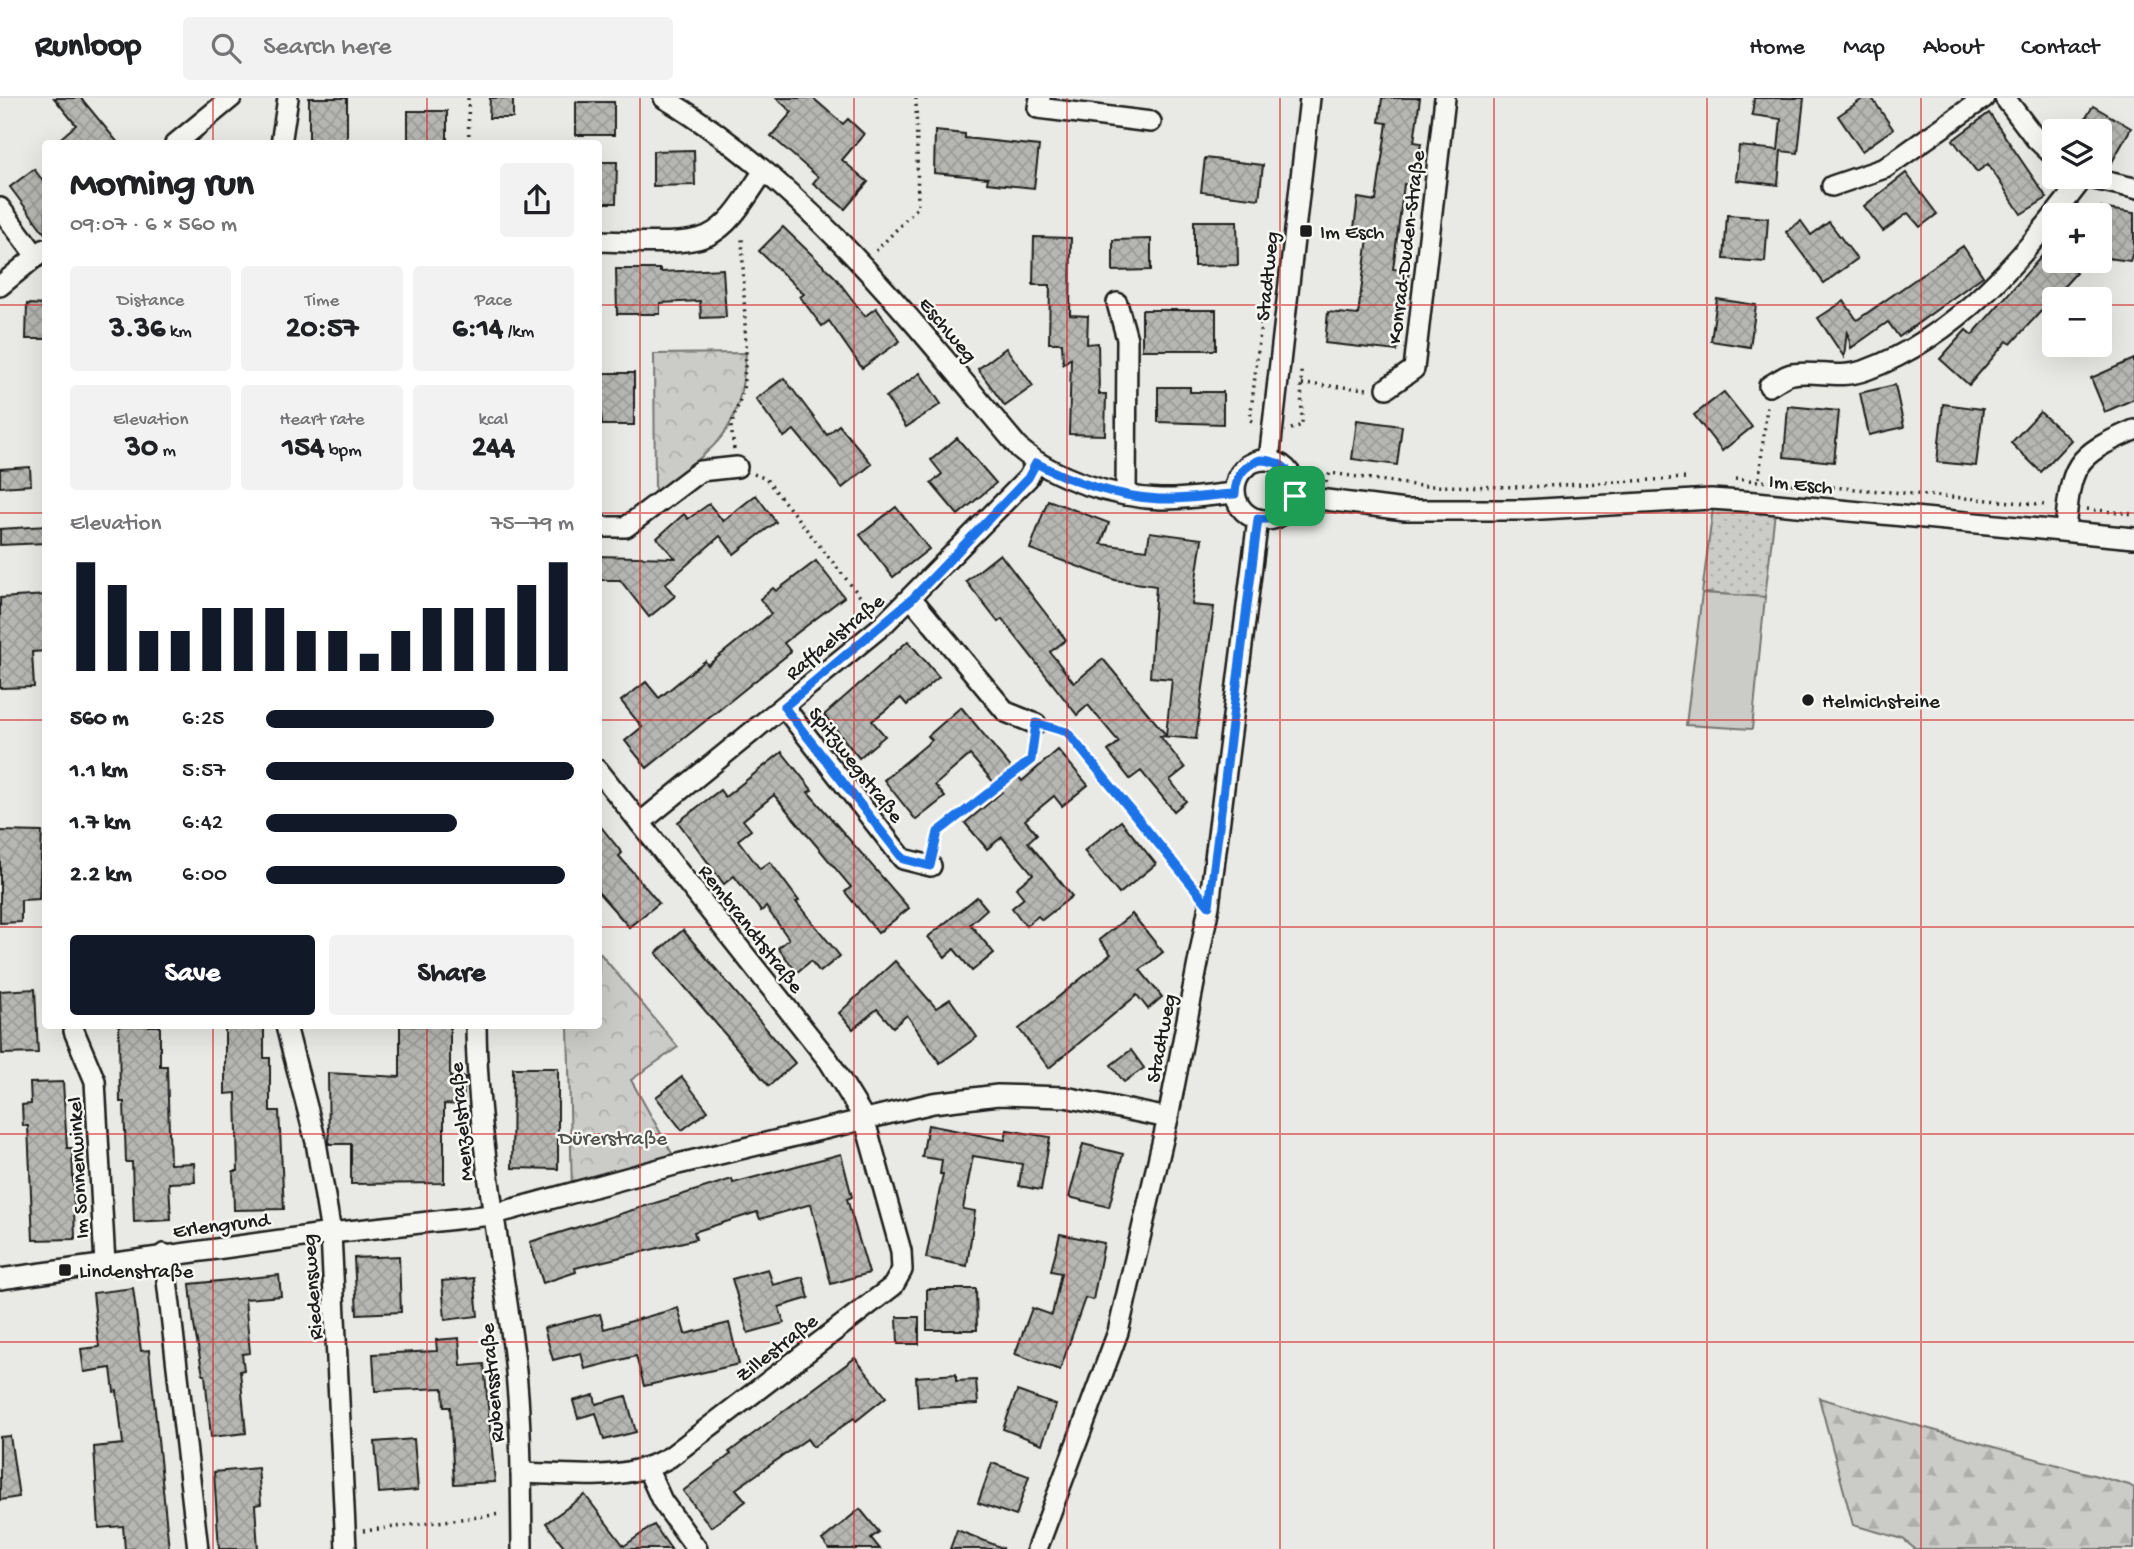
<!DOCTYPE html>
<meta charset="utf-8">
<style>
body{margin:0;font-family:"Gochi Hand",sans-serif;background:#f2f2f2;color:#202124;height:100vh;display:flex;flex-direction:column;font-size:26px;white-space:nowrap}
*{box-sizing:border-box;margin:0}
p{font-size:23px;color:#757577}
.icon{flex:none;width:38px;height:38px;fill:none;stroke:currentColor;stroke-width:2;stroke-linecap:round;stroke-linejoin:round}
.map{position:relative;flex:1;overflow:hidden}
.drawer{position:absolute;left:42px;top:42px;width:560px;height:889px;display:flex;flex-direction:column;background:#fff;border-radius:7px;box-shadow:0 7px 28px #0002}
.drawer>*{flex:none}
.tools{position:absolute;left:2042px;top:21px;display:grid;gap:14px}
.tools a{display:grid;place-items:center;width:70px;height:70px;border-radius:7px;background:#fff;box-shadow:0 7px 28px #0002;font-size:35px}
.pin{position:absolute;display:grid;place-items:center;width:60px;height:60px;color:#fff;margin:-30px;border-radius:14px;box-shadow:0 4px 10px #0006}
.round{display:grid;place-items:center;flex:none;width:74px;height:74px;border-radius:7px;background:#f2f2f2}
.overview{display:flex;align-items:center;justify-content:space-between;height:119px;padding:0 28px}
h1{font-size:38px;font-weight:700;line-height:52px}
.stats{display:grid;grid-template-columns:repeat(3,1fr);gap:10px;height:119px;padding:7px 28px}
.stats div{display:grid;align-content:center;border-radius:7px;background:#f2f2f2;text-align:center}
.stats b{font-size:30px;font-weight:700}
.stats small{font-size:19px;font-weight:400}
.stats p{font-size:19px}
.chart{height:196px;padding:14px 28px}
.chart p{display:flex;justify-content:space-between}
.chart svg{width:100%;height:126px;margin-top:7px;stroke:#111827;stroke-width:6}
.action{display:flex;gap:14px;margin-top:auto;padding:14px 28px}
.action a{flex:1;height:80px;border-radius:7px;background:#111827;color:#fff;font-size:28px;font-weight:700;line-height:80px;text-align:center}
.action a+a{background:#f2f2f2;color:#202124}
ul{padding:0 28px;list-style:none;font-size:23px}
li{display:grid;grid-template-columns:112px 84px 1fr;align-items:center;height:52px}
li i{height:18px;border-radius:9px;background:#111827}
header{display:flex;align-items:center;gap:42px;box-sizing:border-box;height:98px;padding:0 35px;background:#fff;border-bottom:2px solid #e0e0e0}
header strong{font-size:33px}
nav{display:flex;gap:38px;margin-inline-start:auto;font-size:24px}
.search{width:490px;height:63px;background:#f2f2f2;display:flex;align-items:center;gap:18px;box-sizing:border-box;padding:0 24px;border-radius:7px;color:#757577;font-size:26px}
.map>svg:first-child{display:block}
.grass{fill:url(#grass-dots);stroke:#747472;stroke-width:2}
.forest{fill:url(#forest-firs);stroke:#747472;stroke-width:2}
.park{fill:url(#park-crowns);stroke:#747472;stroke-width:2}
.pitch{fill:#cbcbc7;stroke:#747472;stroke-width:2}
.building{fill:url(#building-cross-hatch);stroke:#1c1c1c;stroke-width:2}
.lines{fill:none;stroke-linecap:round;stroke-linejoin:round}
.street-casing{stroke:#1c1c1c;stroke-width:24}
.path{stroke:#1c1c1c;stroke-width:3.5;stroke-dasharray:2 5;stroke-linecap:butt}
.street{stroke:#f6f6f2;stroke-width:19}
.route-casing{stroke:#fff;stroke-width:14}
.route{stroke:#1a73e8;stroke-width:9}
.grid{fill:none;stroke:#d62828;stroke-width:2;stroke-opacity:0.55}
.poi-dot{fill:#1c1c1c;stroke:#f6f6f2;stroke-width:2.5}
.labels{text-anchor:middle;stroke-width:5;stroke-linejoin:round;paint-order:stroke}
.poi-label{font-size:21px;fill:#1c1c1c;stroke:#f6f6f2;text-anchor:start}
.street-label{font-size:21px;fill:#1c1c1c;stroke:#f6f6f2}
.park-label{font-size:21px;fill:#51514f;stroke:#f6f6f2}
</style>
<header>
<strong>Runloop</strong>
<div class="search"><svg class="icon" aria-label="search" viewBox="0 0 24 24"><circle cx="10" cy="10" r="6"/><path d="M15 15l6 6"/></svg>Search here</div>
<nav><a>Home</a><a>Map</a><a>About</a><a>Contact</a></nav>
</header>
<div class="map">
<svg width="2134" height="1451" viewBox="0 0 2134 1451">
<defs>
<pattern id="grass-dots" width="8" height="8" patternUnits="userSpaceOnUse" patternTransform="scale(1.75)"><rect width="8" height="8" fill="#cbcbc7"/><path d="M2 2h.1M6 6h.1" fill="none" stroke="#aeaeaa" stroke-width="1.8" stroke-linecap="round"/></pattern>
<pattern id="forest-firs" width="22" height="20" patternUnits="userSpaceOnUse" patternTransform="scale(1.75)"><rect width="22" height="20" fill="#cbcbc7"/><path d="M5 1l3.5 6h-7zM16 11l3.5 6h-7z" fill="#aeaeaa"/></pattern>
<pattern id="park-crowns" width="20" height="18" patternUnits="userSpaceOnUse" patternTransform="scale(1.75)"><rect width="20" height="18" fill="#cbcbc7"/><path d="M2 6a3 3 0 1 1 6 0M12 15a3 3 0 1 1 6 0" fill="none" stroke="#aeaeaa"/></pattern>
<pattern id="building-cross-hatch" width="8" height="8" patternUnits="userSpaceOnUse" patternTransform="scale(1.75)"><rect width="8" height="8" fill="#b6b6b3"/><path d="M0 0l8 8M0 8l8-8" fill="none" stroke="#9c9c99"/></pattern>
</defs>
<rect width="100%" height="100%" fill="#e9e9e5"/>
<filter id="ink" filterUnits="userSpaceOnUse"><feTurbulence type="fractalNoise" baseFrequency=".0143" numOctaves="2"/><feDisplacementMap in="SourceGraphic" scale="14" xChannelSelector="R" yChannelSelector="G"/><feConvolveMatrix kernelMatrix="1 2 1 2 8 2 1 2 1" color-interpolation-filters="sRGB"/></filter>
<g filter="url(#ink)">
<polygon class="grass" points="1776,405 1765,499 1702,495 1713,410"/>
<polygon class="forest" points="1819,1300 2129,1387 2134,1390 2134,1451 1915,1451 1903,1441 1853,1427"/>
<g class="park">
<path d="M746,255C739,341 719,345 655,394L654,256Z"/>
<polygon points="599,854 678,949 631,982 678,1066 572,1093 568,928 598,928"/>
</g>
<polygon class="pitch" points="1702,495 1765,499 1752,631 1686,627"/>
<g class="building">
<polygon points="54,0 81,0 119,46 54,46 76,27"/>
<rect x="309" y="0" width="38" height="46"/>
<polygon points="490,0 513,0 513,20 489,20"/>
<polygon points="776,0 813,0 843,26 848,21 864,36 842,62 868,84 845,111 813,85 818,79 771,38 792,14"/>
<polygon points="1382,0 1420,0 1414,44 1421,45 1415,88 1404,86 1393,171 1409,173 1397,253 1325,245 1328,214 1358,217 1368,140 1353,138 1358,100 1376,103 1387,25 1379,24"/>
<polygon points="1754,0 1804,0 1798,55 1781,53 1778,87 1736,82 1739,48 1778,52 1781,21 1752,17"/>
<polygon points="1864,0 1872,0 1893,31 1862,53 1838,18"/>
<rect x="576" y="4" width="38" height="33"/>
<polygon points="2093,8 2131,30 2112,64 2100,57 2100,33 2078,33"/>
<rect x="408" y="13" width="39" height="33"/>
<polygon points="1989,15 2047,100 2021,116 1988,66 1977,74 1953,42"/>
<polygon points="935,33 965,36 965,40 1039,48 1034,90 987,85 988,80 934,75"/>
<polygon points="694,52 695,87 653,88 653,53"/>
<polygon points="1205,60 1263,67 1259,101 1201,94"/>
<polygon points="598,64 617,64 616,105 598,105"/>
<polygon points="34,71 46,87 46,137 10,89"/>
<polygon points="1906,75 1937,116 1920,129 1908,115 1883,133 1864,108"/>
<polygon points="2100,110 2134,115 2134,151 2130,163 2100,159"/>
<polygon points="1727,117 1768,120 1765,164 1724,161"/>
<polygon points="1194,123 1237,123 1238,167 1194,168"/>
<polygon points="1801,123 1811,137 1829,124 1857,161 1824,185 1786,134"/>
<polygon points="783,129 835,179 865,218 876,210 900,243 862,270 829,223 822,228 800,199 804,196 759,153"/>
<polygon points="1034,139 1071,140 1070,217 1088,218 1087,246 1098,245 1099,296 1106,296 1105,337 1069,336 1071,260 1063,266 1062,245 1049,245 1050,187 1033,187"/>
<polygon points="1151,141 1151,172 1113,173 1113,142"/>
<polygon points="1963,148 1983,178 1899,239 1888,224 1851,250 1847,232 1844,259 1818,220 1844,203 1857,222"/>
<polygon points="2048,151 2054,156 2054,163 2062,163 2076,175 2011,246 2007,243 1969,287 1940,261 1966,232 1972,237"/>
<polygon points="616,171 660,171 660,174 723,171 726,219 701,220 700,203 660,205 660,216 617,216"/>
<polygon points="1717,201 1756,207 1750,249 1711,243"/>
<polygon points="27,206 46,207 46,241 26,241"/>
<rect x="1142" y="212" width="74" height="40"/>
<polygon points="1006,250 1033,288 1005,308 978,271"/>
<polygon points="2134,261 2134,301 2105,314 2091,280"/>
<polygon points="598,275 634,275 634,327 602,327"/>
<polygon points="920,275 941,306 906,329 886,299"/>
<polygon points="784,280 827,337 839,327 872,366 842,390 794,332 784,339 756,301"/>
<polygon points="1895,287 1904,329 1869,337 1860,295"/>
<polygon points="1158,289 1190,289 1190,294 1223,294 1223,326 1158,324"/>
<polygon points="1724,294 1752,329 1722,353 1694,317"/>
<polygon points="1943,306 1983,311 1976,368 1937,364"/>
<polygon points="1788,308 1839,313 1834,364 1784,359"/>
<polygon points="2040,314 2071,342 2041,374 2011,345"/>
<polygon points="1357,322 1402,328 1397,367 1352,361"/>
<polygon points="957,340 996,385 958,417 931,385 942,376 931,362"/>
<polygon points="30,369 31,387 0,389 0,371"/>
<polygon points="756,397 776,424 734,456 720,438 665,486 675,498 649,519 620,482 598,482 598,458 675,460 657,440 684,416 688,421 709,406 723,423"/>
<polygon points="1048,402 1109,425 1101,446 1147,452 1150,434 1202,441 1192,507 1214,509 1196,641 1160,638 1185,670 1170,682 1186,703 1174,713 1141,673 1130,681 1108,653 1119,644 1088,607 1077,617 1002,521 998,524 966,483 1000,456 1066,542 1050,554 1074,585 1103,561 1166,637 1172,581 1150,579 1156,488 1115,482 1030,451"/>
<polygon points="896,409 929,451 893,479 860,437"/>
<polygon points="46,428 46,445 0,447 0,431"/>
<polygon points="816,463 844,499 784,545 791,554 647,670 625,643 642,629 621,603 646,584 659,600 705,563 708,567 771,516 760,501 773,490 776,493"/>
<polygon points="46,497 46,553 32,554 34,589 0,590 0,500"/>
<polygon points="908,543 939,579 907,607 901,600 872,623 885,638 859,660 824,617"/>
<polygon points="961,609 1022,683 1058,652 1088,687 1062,708 1054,698 1025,722 1037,736 1028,744 1072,798 1042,822 1038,818 1026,828 1012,810 1024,800 1016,790 1033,776 1002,739 987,751 965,725 1002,694 970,657 935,687 945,699 916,722 884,682 932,642 928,638"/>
<polygon points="782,654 812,692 808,694 909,810 878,835 845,794 851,789 774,697 743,722 751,732 738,742 760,771 770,764 799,803 796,804 840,858 820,874 811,863 797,874 778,850 789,841 766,809 761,813 734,778 724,786 678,724 720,692 725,699"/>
<polygon points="1121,723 1156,766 1119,796 1084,753"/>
<polygon points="598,725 622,755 619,758 659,805 629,829 598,794"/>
<polygon points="0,733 42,734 39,801 21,802 21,824 0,825"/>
<polygon points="977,799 987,811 970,826 994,855 972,873 954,851 945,859 928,839"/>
<polygon points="1132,816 1163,854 1140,872 1162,899 1148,911 1137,897 1049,970 1019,931 1111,856 1099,842"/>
<polygon points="683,832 795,965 769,988 656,855"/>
<polygon points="895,863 936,910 950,901 977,939 940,965 907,917 893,929 877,911 853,931 839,915"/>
<polygon points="35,891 38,955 2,956 0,893"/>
<polygon points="119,928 160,928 160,968 167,968 170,1066 194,1065 195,1084 169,1085 171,1122 134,1124 132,1064 126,1064 124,1004 120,1004"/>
<polygon points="225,928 264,928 264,960 270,960 270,1013 279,1013 284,1111 234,1112 233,1073 238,1073 236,995 225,996"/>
<polygon points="400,928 450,928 450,979 465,979 463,1007 444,1006 444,1085 351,1086 351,1046 329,1046 328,975 400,979"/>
<polygon points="1131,952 1144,970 1124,984 1111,967"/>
<polygon points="513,970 558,970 558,1071 512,1070"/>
<polygon points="682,979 708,1013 682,1032 656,999"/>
<polygon points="63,984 67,1050 72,1050 75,1141 33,1142 28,1028 23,1028 22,1007 31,1006 30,985"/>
<polygon points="928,1027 1005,1042 1007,1032 1050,1039 1041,1092 1019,1088 1022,1066 973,1058 963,1111 975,1113 967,1168 926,1160 943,1076 940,1076 942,1062 922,1059"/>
<polygon points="1083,1046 1123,1056 1109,1109 1069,1099"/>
<polygon points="841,1056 852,1099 847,1101 869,1175 831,1186 811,1106 760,1121 757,1114 694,1134 696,1141 575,1170 576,1174 543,1185 530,1144 732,1081 733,1085"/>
<polygon points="1060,1136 1104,1145 1093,1202 1085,1200 1060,1272 1015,1256 1032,1210 1052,1217 1061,1175 1051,1173"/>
<polygon points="399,1158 401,1214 357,1216 354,1160"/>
<polygon points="768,1171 773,1187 803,1179 809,1200 779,1209 784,1225 748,1235 732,1181"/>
<polygon points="279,1177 281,1198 245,1201 250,1255 242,1256 244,1272 240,1273 246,1335 211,1339 205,1277 203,1277 194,1227 190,1186"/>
<polygon points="474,1180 478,1218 445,1222 442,1183"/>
<polygon points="133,1190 141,1253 149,1252 169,1451 125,1451 123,1428 99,1430 94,1349 123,1346 117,1293 114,1294 111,1270 84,1274 81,1251 99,1249 93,1195"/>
<polygon points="927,1191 976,1191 977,1232 927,1232"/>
<polygon points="678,1210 685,1236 729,1225 739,1266 644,1288 636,1258 585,1271 581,1255 553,1262 544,1230 600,1216 604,1231"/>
<polygon points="897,1219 919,1219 919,1246 898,1246"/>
<polygon points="459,1240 461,1268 484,1266 495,1384 454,1386 450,1309 444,1309 443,1290 375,1293 373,1256 437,1253 436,1242"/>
<polygon points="855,1260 886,1299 856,1323 854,1320 813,1349 807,1341 736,1391 746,1403 711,1429 683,1393 731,1356 729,1354"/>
<polygon points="956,1276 956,1283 976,1282 978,1306 918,1309 916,1279"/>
<polygon points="1017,1293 1056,1307 1042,1346 1003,1331"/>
<polygon points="594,1297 596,1306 626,1298 636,1334 604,1342 596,1315 578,1320 573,1303"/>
<polygon points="10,1338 19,1399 0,1402 0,1339"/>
<polygon points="414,1341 418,1392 379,1395 375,1344"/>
<polygon points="992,1365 1029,1378 1016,1418 978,1405"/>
<polygon points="258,1370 261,1406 255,1407 258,1451 219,1451 214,1374"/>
<polygon points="585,1397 624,1448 654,1427 671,1451 566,1451 546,1425"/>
<polygon points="860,1411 879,1434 871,1440 880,1451 829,1451 822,1442"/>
<polygon points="957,1432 1003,1450 1002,1451 950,1451"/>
</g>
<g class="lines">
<g class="street-casing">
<g id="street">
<path d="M664,0C809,88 912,223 1020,351C1055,381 1113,399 1160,401C1184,402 1210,397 1235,395"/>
<polyline points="1040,0 1038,10 1151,24"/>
<polyline points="2005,0 2036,41 2054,58"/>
<polyline points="175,46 231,0"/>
<polyline points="281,46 288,0"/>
<polyline points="2085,79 2134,90"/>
<polyline points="1832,88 1885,70 1984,0"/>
<polyline points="0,110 37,159"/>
<path d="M598,143C628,143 680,149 707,138C732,127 749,94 764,73"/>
<polyline points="0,188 45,151"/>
<polyline points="1117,205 1127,241 1126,397"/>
<path d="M1769,288C1775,285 1785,277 1792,276C1819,272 1838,282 1866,272C1960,238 2025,156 2084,79"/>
<polyline points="1387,290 1414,271 1445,0"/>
<polyline points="1269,362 1310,0"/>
<circle cx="1265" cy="392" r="30"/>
<polyline points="1295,398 1405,412 1525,412 1711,401 1756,404 2134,440"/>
<polyline points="598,429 626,429 700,373 737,369"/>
<path d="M2065,432C2071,367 2073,358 2134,332"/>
<polyline points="912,501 1006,614 1036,626"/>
<polyline points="784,609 903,761 931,768"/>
<polyline points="640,725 883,527 1028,380 1036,365"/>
<polyline points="286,928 316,1044 331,1135 346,1451"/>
<path d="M476,928C477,1031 497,1132 511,1233C522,1305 521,1379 522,1451"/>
<polyline points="74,933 95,983 105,1166"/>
<polyline points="164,1156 198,1451"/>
<polyline points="0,1181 331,1135 491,1117 678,1066 933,1005 998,997 1065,999 1168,1020"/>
<polyline points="648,1372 662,1403 697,1451"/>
<path d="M521,1375C571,1376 625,1385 670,1359L893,1188L902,1172L901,1153L864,1020L829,963L598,672"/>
<polyline points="1037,1451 1118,1234 1168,1020 1209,808 1258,421"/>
</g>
</g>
<g class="path">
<polyline points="468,0 469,46"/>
<polyline points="876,153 918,109 916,0"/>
<polyline points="1302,286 1369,291"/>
<polyline points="1252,323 1250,322 1264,199"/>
<polyline points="1291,331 1302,327 1301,270"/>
<polyline points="734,351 731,328 743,293 746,255 742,138"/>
<polyline points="754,376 766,381 871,512"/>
<polyline points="1759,380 1767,308"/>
<polyline points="1735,381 2048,407"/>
<polyline points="1326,384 1330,375 1420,388 1529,389 1686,380"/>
<polyline points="2087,411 2134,416"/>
<polyline points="1055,631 1067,634 1191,787"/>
<polyline points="935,749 938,734 1031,662 1033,645"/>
<polyline points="363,1433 502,1416"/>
</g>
<use href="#street" class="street"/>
</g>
</g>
<g class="lines" filter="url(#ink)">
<g class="route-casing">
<path id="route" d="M1260,362C1308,362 1306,425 1258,421L1209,808L1067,634L1036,625L1031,662L938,734L930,768L903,761L784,609L912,501L1028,380L1036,365C1071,384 1119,399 1159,401C1184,402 1210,397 1235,396C1236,378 1243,368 1260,362Z"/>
</g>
<use href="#route" class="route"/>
</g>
<path class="grid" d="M213,0V46M427,0V46M640,0V1451M854,0V1451M1067,0V1451M1280,0V1451M1494,0V1451M1707,0V1451M1921,0V1451M0,207H46M598,207H2054M2100,207H2134M0,415H46M598,415H2134M0,622H46M598,622H2134M0,829H46M598,829H2134M213,928V1451M427,928V1451M0,1036H2134M0,1244H2134"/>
<g class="poi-dot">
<rect x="1299" y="126" width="14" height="14" rx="3.5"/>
<circle cx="1808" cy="602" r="7"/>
<rect x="58" y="1165" width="14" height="14" rx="3.5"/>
</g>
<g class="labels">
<g class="poi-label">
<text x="1320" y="140">Im Esch</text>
<text x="1822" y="609">Helmichsteine</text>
<text x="79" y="1179">Lindenstraße</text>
</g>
<g class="street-label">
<text transform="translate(1405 149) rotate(-83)" y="7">Konrad-Duden-Straße</text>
<text transform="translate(1266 178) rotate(-84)" y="7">Stadtweg</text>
<text transform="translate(949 231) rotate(50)" y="7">Eschweg</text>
<text transform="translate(1801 385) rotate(6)" y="7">Im Esch</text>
<text transform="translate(834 538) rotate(-40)" y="7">Raffaelstraße</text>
<text transform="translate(857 666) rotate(52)" y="7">Spitzwegstraße</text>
<text transform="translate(752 830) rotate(52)" y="7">Rembrandtstraße</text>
<text transform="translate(1160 940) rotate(-79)" y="7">Stadtweg</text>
<text transform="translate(460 1024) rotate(-95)" y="7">Menzelstraße</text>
<text transform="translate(77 1070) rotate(-93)" y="7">Im Sonnenwinkel</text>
<text transform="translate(221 1126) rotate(-7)" y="7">Erlengrund</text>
<text transform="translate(311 1189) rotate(-94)" y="7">Riedensweg</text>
<text transform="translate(776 1249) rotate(-38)" y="7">Zillestraße</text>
<text transform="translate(491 1285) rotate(-95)" y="7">Rubensstraße</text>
</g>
<g class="park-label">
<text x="613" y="1046">Dürerstraße</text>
</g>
</g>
</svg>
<div class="tools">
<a><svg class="icon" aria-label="layers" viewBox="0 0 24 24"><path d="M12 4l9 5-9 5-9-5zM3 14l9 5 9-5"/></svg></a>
<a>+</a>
<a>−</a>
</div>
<div class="pin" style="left:1295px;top:398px;background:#1e9e55"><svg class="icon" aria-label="arrive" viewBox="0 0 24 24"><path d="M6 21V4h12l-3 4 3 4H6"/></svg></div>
<section class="drawer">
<div class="overview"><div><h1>Morning run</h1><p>09:07 · 6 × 560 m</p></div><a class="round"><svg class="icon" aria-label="share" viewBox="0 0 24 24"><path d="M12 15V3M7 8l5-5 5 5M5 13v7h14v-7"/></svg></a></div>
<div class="stats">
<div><p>Distance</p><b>3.36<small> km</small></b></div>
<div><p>Time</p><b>20:57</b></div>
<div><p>Pace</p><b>6:14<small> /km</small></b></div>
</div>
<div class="stats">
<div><p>Elevation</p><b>30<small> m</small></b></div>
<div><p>Heart rate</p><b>154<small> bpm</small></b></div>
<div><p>kcal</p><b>244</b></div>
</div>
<div class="chart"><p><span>Elevation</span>75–79 m</p>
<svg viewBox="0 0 160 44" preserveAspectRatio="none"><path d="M5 44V6M15 44V14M25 44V30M35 44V30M45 44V22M55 44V22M65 44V22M75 44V30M85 44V30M95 44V38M105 44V30M115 44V22M125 44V22M135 44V22M145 44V14M155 44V6"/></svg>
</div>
<ul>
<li><b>560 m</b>6:25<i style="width:74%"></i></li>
<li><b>1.1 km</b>5:57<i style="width:100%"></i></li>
<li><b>1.7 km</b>6:42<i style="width:62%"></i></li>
<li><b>2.2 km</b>6:00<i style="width:97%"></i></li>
</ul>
<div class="action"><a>Save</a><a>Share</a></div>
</section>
</div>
